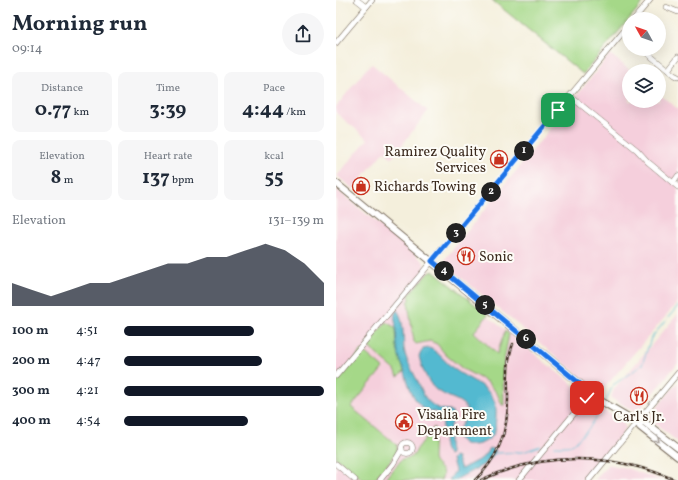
<!DOCTYPE html>
<meta charset="utf-8">
<style>
body{margin:0;font-family:Vollkorn,serif;background:#f6f6f7;color:#1f2937;height:100vh;display:flex;flex-direction:column;font-size:15px;white-space:nowrap}
*{box-sizing:border-box;margin:0}
p{font-size:13px;color:#747a83}
.icon{flex:none;width:22px;height:22px;fill:none;stroke:currentColor;stroke-width:2;stroke-linecap:round;stroke-linejoin:round}
.map{position:relative;flex:1;overflow:hidden}
.sheet{display:flex;flex-direction:column;background:#fff;width:336px}
.sheet>*{flex:none}
.needle{width:26px;rotate:310deg}
.fabs{position:absolute;left:286px;top:12px;display:grid;gap:8px}
.fabs a{display:grid;place-items:center;width:44px;height:44px;border-radius:50%;background:#fff;box-shadow:0 4px 16px #0002;font-size:20px}
.pin{position:absolute;display:grid;place-items:center;width:34px;height:34px;color:#fff;margin:-17px;border-radius:8px;box-shadow:0 2px 6px #0006}
.km{position:absolute;width:20px;height:20px;margin:-10px;border-radius:50%;background:#222;color:#fff;font-size:11px;line-height:20px;text-align:center}
.round{display:grid;place-items:center;flex:none;width:42px;height:42px;border-radius:21px;background:#f6f6f7}
.summary{display:flex;align-items:center;justify-content:space-between;height:68px;padding:0 12px}
h1{font-size:22px;font-weight:700;line-height:30px}
.stats{display:grid;grid-template-columns:repeat(3,1fr);gap:6px;height:68px;padding:4px 12px}
.stats div{display:grid;align-content:center;border-radius:8px;background:#f6f6f7;text-align:center}
.stats b{font-size:20px;font-weight:700}
.stats small{font-size:11px;font-weight:400}
.stats p{font-size:11px}
.chart{height:112px;padding:8px 12px}
.chart p{display:flex;justify-content:space-between}
.chart svg{width:100%;height:72px;margin-top:4px;fill:#111827;opacity:.7}
ul{padding:0 12px;list-style:none;font-size:13px}
li{display:grid;grid-template-columns:64px 48px 1fr;align-items:center;height:30px}
li i{height:10px;border-radius:5px;background:#111827}
main{display:flex;flex:1;min-height:0}
.map>svg:first-child{display:block}
.built{fill:#f5cfdc}
.green{fill:#a5d888;stroke:#708153}
.water{fill:#52b9d0;stroke:#467277}
.lines{fill:none;stroke-linecap:round;stroke-linejoin:round}
.stream{stroke:#52b9d0;stroke-width:1}
.minor-casing{stroke:#7c6f60;stroke-width:6}
.major-casing{stroke:#7c6f60;stroke-width:8}
.minor{stroke:#fff;stroke-width:5}
.major{stroke:#fff;stroke-width:6}
.rail-casing{stroke:#3b2a1e;stroke-width:2.5}
.rail{stroke:#fdfcf7;stroke-width:1;stroke-dasharray:3;stroke-linecap:butt}
.oneway{stroke:#a79f9a}
.route-casing{stroke:#fff;stroke-width:8}
.route{stroke:#1a73e8;stroke-width:5}
.labels{text-anchor:middle;stroke-width:4;stroke-linejoin:round;paint-order:stroke}
.poi-label{font-size:14px;fill:#3b2a1e;stroke:#fdfcf7;text-anchor:start}
</style>
<main>
<section class="sheet">
<div class="summary"><div><h1>Morning run</h1><p>09:14</p></div><a class="round"><svg class="icon" aria-label="share" viewBox="0 0 24 24"><path d="M12 15V3M7 8l5-5 5 5M5 13v7h14v-7"/></svg></a></div>
<div class="stats">
<div><p>Distance</p><b>0.77<small> km</small></b></div>
<div><p>Time</p><b>3:39</b></div>
<div><p>Pace</p><b>4:44<small> /km</small></b></div>
</div>
<div class="stats">
<div><p>Elevation</p><b>8<small> m</small></b></div>
<div><p>Heart rate</p><b>137<small> bpm</small></b></div>
<div><p>kcal</p><b>55</b></div>
</div>
<div class="chart"><p><span>Elevation</span>131–139 m</p>
<svg viewBox="0 0 160 44" preserveAspectRatio="none"><path d="M0 44V30L10 34L20 38L30 34L40 30L50 30L60 26L70 22L80 18L90 18L100 14L110 14L120 10L130 6L140 10L150 18L160 30V44z"/></svg>
</div>
<ul>
<li><b>100 m</b>4:51<i style="width:65%"></i></li>
<li><b>200 m</b>4:47<i style="width:69%"></i></li>
<li><b>300 m</b>4:21<i style="width:100%"></i></li>
<li><b>400 m</b>4:54<i style="width:62%"></i></li>
</ul>
</section>
<div class="map">
<svg width="342" height="480" viewBox="0 0 342 480">
<rect width="100%" height="100%" fill="#fdfcf7"/>
<filter id="ink" filterUnits="userSpaceOnUse"><feTurbulence type="fractalNoise" baseFrequency=".025" numOctaves="2"/><feDisplacementMap in="SourceGraphic" scale="8" xChannelSelector="R" yChannelSelector="G"/><feConvolveMatrix kernelMatrix="1 2 1 2 8 2 1 2 1" color-interpolation-filters="sRGB"/></filter>
<filter id="wash" filterUnits="userSpaceOnUse"><feTurbulence type="fractalNoise" baseFrequency=".012" numOctaves="4" result="noise"/><feDisplacementMap in="SourceGraphic" scale="16" xChannelSelector="R" yChannelSelector="G"/><feGaussianBlur stdDeviation="0.9" result="paint"/><feColorMatrix in="noise" values="0 0 0 0 0 0 0 0 0 0 0 0 0 0 0 0 0 1.4 0 .05"/><feComposite in="paint" operator="in"/></filter>
<g filter="url(#wash)">
<rect width="100%" height="100%" fill="#f4efdc"/>
<g class="built">
<polygon points="274,54 295,71 293,71 293,101 323,101 323,94 342,109 342,302 264,393 110,265 109,259"/>
<polygon points="36,64 92,111 56,158 48,151 17,189 1,176 32,139 0,113 0,107 30,69"/>
<polygon points="0,189 88,262 88,266 95,273 98,273 247,393 248,396 253,402 257,401 272,413 287,422 289,428 284,436 246,480 0,480"/>
<polygon points="342,314 342,363 302,411 298,411 275,398 278,389"/>
<polygon points="342,382 342,442 313,419 314,416"/>
<polygon points="272,464 290,468 326,480 259,480"/>
</g>
<g class="green">
<polygon points="156,0 309,0 247,74"/>
<polygon points="98,271 152,315 138,332 161,354 169,331 173,334 167,367 168,405 166,405 161,393 151,382 127,369 110,355 101,344 94,341 80,344 78,342 72,303 74,299 73,295 92,273"/>
<polygon points="50,322 60,328 61,346 68,372 62,377 59,370 30,345"/>
<polygon points="26,350 47,368 15,407 61,445 61,450 60,454 38,480 27,480 0,458 0,381"/>
<path d="M98,427L97,459C99,467 106,466 107,475L105,480H49L66,459L76,457L79,453L81,449Z"/>
</g>
<g class="water">
<path d="M61,310C68,318 67,338 68,349C70,363 81,377 86,391C89,399 94,404 102,408C109,411 117,408 118,418C118,422 115,424 114,427C113,433 112,449 115,454L113,455C104,447 110,444 108,435C106,426 107,424 107,416C99,410 93,413 85,406C77,399 74,388 71,379C68,368 62,358 61,346C60,340 61,334 60,328C60,322 56,315 61,310Z"/>
<path d="M93,348C102,351 110,363 118,369C131,379 149,384 157,398C161,405 160,411 160,418C159,422 160,427 159,431C156,439 146,445 137,445C133,445 129,445 126,442C110,431 141,418 128,405C123,400 115,398 109,395C106,393 101,391 99,389C91,381 85,366 83,356L87,349Z"/>
<polygon points="154,448 160,450 155,458 149,464 119,480 113,480 119,471 116,459 118,457 121,458 125,469 146,458"/>
</g>
<g class="lines">
<g class="stream">
<polyline points="270,401 277,385 306,365 315,338 342,306"/>
<path d="M218,446C225,446 234,447 239,443L254,427L268,405"/>
<polyline points="156,455 161,453 187,452 204,446"/>
</g>
</g>
</g>
<g filter="url(#ink)">
<g class="lines">
<g class="minor-casing">
<g id="minor">
<polyline points="21,0 30,7"/>
<polyline points="330,7 342,12"/>
<polyline points="298,19 314,0"/>
<polyline points="0,43 36,0"/>
<polyline points="306,49 338,75 342,77"/>
<polyline points="332,70 342,57"/>
<polyline points="234,96 301,150 312,162 342,187"/>
<polyline points="337,183 342,176"/>
<polyline points="0,376 293,25"/>
<circle cx="71" cy="448" r="5.5"/>
<polyline points="0,464 19,480"/>
<polyline points="44,480 57,464 66,449"/>
<polyline points="183,480 255,393"/>
<polyline points="253,480 342,373"/>
</g>
</g>
<g class="major-casing">
<g id="major">
<polyline points="0,183 265,401 301,422 308,422 342,448"/>
<polyline points="301,422 304,427 342,457"/>
</g>
</g>
<use href="#minor" class="minor"/>
<use href="#major" class="major"/>
<g class="rail-casing">
<g id="rail">
<path d="M139,480C162,459 172,430 172,399C172,380 170,362 177,344"/>
<path d="M145,480C207,451 278,453 339,480"/>
</g>
</g>
<use href="#rail" class="rail"/>
</g>
<defs><path id="oneway-chevron" d="M-2-3.5L2.5 0L-2 3.5" fill="none" stroke-width="1.6" stroke-linecap="round" stroke-linejoin="round"/></defs>
<use class="oneway" href="#oneway-chevron" transform="translate(321 440) rotate(39)"/>
</g>
<g class="lines" filter="url(#ink)">
<g class="route-casing">
<polyline id="route" points="222,110 96,261 255,393 251,398"/>
</g>
<use href="#route" class="route"/>
</g>
<defs>
<g id="shop-ring" transform="scale(0.9)"><circle r="9.5" fill="#fdfcf7" stroke="#c8321e" stroke-width="1.5"/><path d="M-5-2.5h2.3a2.7 3.5 0 0 1 5.4 0H5L5.5 6h-11ZM-1.5-2.5h3a1.5 2.3 0 0 0-3 0Z" fill="#c8321e"/></g>
<g id="restaurant-ring" transform="scale(0.9)"><circle r="9.5" fill="#fdfcf7" stroke="#c8321e" stroke-width="1.5"/><path d="M-5-6h1v4h1v-4h1v4h1v-4h1v5L-1.5 .5V6h-2V.5L-5-1ZM5-6V6H3V1.5H1.5Q1.5-4 5-6Z" fill="#c8321e"/></g>
<g id="civic-ring" transform="scale(0.9)"><circle r="9.5" fill="#fdfcf7" stroke="#c8321e" stroke-width="1.5"/><path d="M-.6-6.5H3V-4.5H.6V-3L4-1V1h2V6H-6V1h2V-1L-.6-3ZM-1.2 2.5V6h2.4V2.5Z" fill="#c8321e"/></g>
</defs>
<g fill-rule="evenodd">
<use href="#shop-ring" x="163" y="159"/>
<use href="#shop-ring" x="25" y="186"/>
<use href="#restaurant-ring" x="130" y="256"/>
<use href="#restaurant-ring" x="303" y="396"/>
<use href="#civic-ring" x="68" y="422"/>
</g>
<g class="labels">
<g class="poi-label">
<text x="150" y="156" text-anchor="end">Ramirez Quality<tspan x="150" dy="16">Services</tspan></text>
<text x="38" y="191">Richards Towing</text>
<text x="143" y="261">Sonic</text>
<text x="81" y="419">Visalia Fire<tspan x="81" dy="16">Department</tspan></text>
<text x="303" y="421" text-anchor="middle">Carl's Jr.</text>
</g>
</g>
</svg>
<div class="fabs">
<a><svg class="needle" viewBox="-14 -14 28 28"><path d="M0-13l5 13h-10z" fill="#e53935"/><path d="M0 13l5-13h-10z" fill="#747a83"/></svg></a>
<a><svg class="icon" aria-label="layers" viewBox="0 0 24 24"><path d="M12 4l9 5-9 5-9-5zM3 14l9 5 9-5"/></svg></a>
</div>
<div class="pin" style="left:222px;top:110px;background:#1e9e55"><svg class="icon" aria-label="arrive" viewBox="0 0 24 24"><path d="M6 21V4h12l-3 4 3 4H6"/></svg></div>
<div class="pin" style="left:251px;top:398px;background:#d93025"><svg class="icon" aria-label="check" viewBox="0 0 24 24"><path d="M5 12l5 5 9-10"/></svg></div>
<b class="km" style="left:188px;top:151px">1</b>
<b class="km" style="left:155px;top:192px">2</b>
<b class="km" style="left:120px;top:233px">3</b>
<b class="km" style="left:108px;top:271px">4</b>
<b class="km" style="left:149px;top:305px">5</b>
<b class="km" style="left:190px;top:339px">6</b>
</div>
</main>
